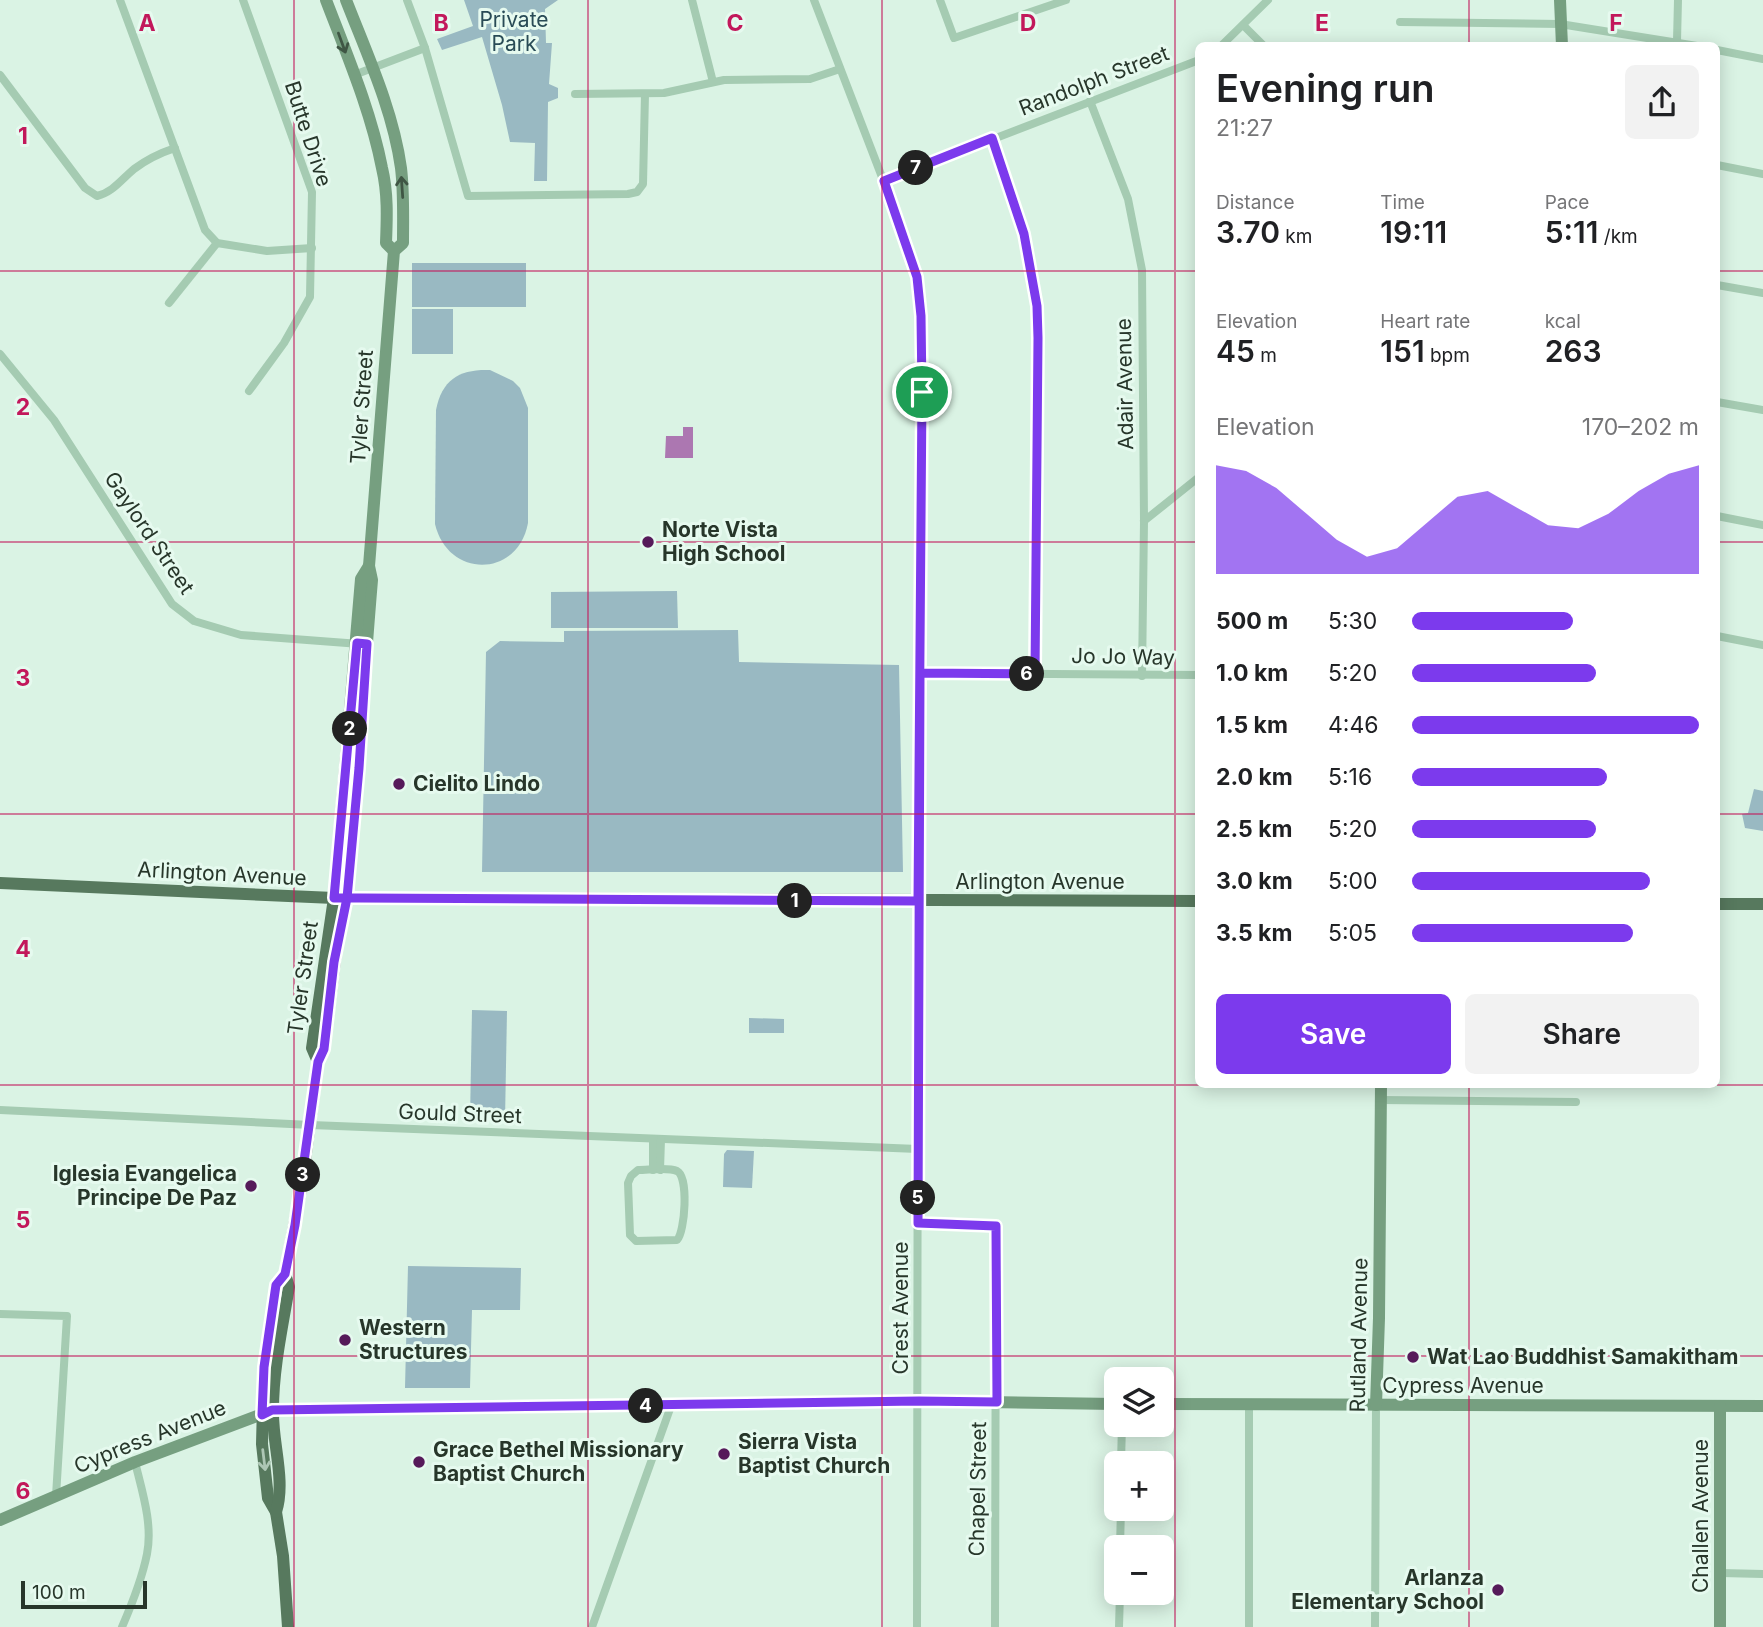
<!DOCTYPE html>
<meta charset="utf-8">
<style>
body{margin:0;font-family:Inter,sans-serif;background:#f2f2f2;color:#202124;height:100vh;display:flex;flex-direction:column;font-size:26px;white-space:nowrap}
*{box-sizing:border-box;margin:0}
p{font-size:23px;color:#757577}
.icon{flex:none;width:38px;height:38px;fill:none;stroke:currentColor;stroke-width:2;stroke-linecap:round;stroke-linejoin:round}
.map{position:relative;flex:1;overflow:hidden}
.drawer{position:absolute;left:1195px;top:42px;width:525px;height:1046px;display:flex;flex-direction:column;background:#fff;border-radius:10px;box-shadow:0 4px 18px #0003}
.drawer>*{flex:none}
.tools{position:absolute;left:1104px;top:1367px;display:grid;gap:14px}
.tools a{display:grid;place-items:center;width:70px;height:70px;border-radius:10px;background:#fff;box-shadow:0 4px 18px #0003;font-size:35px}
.scale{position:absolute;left:21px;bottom:18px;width:126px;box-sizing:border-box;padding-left:7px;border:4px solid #27362a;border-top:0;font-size:19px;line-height:24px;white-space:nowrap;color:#27362a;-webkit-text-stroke:5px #e6faef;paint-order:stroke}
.pin{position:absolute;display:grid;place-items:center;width:60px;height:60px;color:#fff;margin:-30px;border:4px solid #fff;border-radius:50%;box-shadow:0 2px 7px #0007}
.km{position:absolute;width:35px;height:35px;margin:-18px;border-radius:50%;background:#222;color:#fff;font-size:19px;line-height:35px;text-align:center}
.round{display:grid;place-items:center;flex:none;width:74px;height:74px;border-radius:10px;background:#f2f2f2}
.overview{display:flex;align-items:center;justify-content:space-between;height:119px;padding:0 21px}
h1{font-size:38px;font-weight:600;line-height:52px}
.figures{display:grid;grid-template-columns:repeat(3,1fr);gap:10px;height:119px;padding:7px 21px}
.figures div{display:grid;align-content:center}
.figures b{font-size:30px;font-weight:600}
.figures small{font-size:19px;font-weight:400}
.figures p{font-size:19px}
.chart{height:196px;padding:14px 21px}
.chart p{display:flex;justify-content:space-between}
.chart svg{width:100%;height:126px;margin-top:7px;fill:#7c3aed;opacity:.7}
.action{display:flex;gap:14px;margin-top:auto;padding:14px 21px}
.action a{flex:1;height:80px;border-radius:10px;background:#7c3aed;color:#fff;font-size:28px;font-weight:600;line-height:80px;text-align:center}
.action a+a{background:#f2f2f2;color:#202124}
ul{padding:0 21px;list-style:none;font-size:23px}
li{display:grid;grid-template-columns:112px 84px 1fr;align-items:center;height:52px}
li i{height:18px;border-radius:9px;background:#7c3aed}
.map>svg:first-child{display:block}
.green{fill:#99b9c2}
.water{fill:#ac77b1}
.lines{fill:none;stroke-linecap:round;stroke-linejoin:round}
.street{stroke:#a5cbb2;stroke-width:8}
.secondary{stroke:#769f80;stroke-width:12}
.primary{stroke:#57795e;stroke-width:12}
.oneway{stroke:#3f5644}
.oneway2{stroke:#adc6b5}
.route-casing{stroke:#fff;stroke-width:14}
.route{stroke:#7c3aed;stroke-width:9}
.grid{fill:none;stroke:#c2185b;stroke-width:2;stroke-opacity:0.55}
.poi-dot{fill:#561a5a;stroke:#e6faef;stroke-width:2.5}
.labels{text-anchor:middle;stroke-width:6;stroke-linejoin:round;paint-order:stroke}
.park-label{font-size:21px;fill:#294b56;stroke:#e6faef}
.street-label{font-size:21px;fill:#27362a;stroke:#e6faef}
.poi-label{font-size:21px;font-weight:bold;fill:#27362a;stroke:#e6faef;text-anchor:start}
.grid-label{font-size:23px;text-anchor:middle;font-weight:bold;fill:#c2185b;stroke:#e6faef;stroke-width:6;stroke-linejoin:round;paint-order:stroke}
</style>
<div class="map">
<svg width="1763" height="1627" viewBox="0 0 1763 1627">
<rect width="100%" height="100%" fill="#daf3e4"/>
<g class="green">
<polygon points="464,0 558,0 545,9 546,43 552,43 549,84 558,88 558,98 548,102 547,181 534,181 535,143 510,142 502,105 482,37 442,50 437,39 473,26"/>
<rect x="412" y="263" width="114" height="44"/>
<rect x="412" y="309" width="41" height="45"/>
<path d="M490,370L513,381L520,388L528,408V523C518,578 448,579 435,524L436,410C442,379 460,369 490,370Z"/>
<polygon points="677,591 678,628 551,628 551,592"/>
<polygon points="738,630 739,662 899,665 903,872 482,872 486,652 500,641 564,642 564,631"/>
<polygon points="1754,789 1763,791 1763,831 1745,828 1742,814 1748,813"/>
<polygon points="472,1010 507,1011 505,1120 470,1119"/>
<polygon points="749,1018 784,1019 784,1033 749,1033"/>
<polygon points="727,1150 754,1151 752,1188 723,1187 724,1154"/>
<polygon points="408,1266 521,1268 520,1310 472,1310 470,1388 405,1388"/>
</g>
<polygon class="water" points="683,427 693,427 693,458 665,458 666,436 683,436"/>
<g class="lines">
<g class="street">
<polyline points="120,0 205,230 217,243 267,251 312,248"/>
<polyline points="243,0 312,192 310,297 284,343 249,391"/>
<polyline points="407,0 425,48 468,196 628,194 637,192 643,184 645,94"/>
<polyline points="692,0 713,82"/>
<polyline points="814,0 905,237 917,277 921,316 918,901 917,1627"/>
<polyline points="940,0 954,38 1066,0"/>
<polyline points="1400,22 1560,24 1697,46"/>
<polyline points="1243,25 1264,46"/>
<polyline points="1677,41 1678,0"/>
<polyline points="1221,46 1268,0"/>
<polyline points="1717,50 1763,59"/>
<path d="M0,75L85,188L97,196C113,192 121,180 134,169C146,160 160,153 175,148"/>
<polyline points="354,75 425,48"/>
<polyline points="575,94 664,93 724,80 810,79 840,69"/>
<polyline points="1090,101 1128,199 1142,270 1144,521 1142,676"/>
<polyline points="992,138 1024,234 1036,306 1038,338 1035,674"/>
<polyline points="1717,165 1763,174"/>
<polyline points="884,181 1199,60"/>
<polyline points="1717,285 1763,293"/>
<polyline points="169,303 217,243"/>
<polyline points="0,354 54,420 172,604 194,621 241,635 360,644"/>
<polyline points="1717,402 1763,410"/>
<polyline points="1717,516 1763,525"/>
<polyline points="1144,521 1199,477"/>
<polyline points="1717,636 1763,645"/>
<polyline points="921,673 1199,675"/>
<polyline points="1381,1100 1576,1102"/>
<polyline points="0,1110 311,1125 918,1149"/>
<path d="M638,1170C649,1170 668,1167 677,1171C689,1177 685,1232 677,1240L636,1241L630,1235L628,1183L631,1176Z"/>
<polyline points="653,1170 653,1139"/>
<polyline points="660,1170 661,1139"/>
<polyline points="918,1223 996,1226 995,1627"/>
<polyline points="0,1314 67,1316 56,1496"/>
<polyline points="1121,1463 1122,1424"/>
<polyline points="1120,1547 1121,1508"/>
<polyline points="1721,1573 1763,1574"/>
<path d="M122,1627C132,1604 142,1579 147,1554C153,1524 142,1491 135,1462"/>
<polyline points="592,1627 671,1406"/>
<polyline points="1119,1627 1120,1592"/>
<polyline points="1249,1627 1249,1405"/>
<polyline points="1375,1627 1376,1405"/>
</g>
<g class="secondary">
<path d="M326,0C347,55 371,111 382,168C388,193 387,218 386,243L394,251"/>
<path d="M346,0C367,54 393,110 401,168C404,193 403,218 403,243L394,251L369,566L372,580C363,686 357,792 347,898"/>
<polyline points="1560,0 1562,46"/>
<polyline points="334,898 361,579 369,566"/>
<polyline points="1162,1404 1763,1406"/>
<polyline points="1376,1405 1379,1318 1381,1085"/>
<polyline points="1720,1406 1720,1627"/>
<polyline points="0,1520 135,1462 273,1410 919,1401 1116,1404"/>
</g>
<g class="primary">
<polyline points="0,883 334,898 1199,901"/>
<polyline points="1717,904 1763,904"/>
<polyline points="318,1062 312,1048 334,898"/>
<polyline points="285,1274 276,1285 264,1367 262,1444 268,1498 276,1512 283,1556 288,1627"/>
<path d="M276,1512C286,1480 272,1443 273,1410C273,1369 282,1328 289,1287L285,1274L302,1184L318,1062L324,1049L337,944L347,898"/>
</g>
</g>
<defs><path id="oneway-shaft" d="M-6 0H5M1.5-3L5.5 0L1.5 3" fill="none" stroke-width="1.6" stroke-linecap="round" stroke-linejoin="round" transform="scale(1.75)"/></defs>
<g class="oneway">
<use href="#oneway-shaft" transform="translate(342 43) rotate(70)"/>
<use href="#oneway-shaft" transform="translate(402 187) rotate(-94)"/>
</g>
<use class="oneway2" href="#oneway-shaft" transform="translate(264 1460) rotate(83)"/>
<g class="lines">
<g class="route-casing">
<polyline id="route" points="922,392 918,901 360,898 334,898 357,643 367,644 359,768 347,898 334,962 324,1049 318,1062 295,1225 285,1274 276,1285 264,1367 262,1415 272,1410 919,1401 997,1402 996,1226 918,1223 920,673 1035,674 1038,338 1037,306 1024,234 992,138 884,181 917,277 921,316 922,392"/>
</g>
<use href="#route" class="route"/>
</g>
<path class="grid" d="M294,0V1627M588,0V1627M882,0V1627M1175,0V1627M1469,0V46M0,271H1199M1717,271H1763M0,542H1199M1717,542H1763M0,814H1199M1717,814H1763M0,1085H1199M1469,1085V1627M1717,1085H1763M0,1356H1763"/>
<g class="poi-dot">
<circle cx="648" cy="542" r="7"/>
<circle cx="399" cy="784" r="7"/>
<circle cx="251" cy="1186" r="7"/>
<circle cx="345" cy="1340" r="7"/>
<circle cx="1413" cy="1357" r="7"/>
<circle cx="724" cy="1454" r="7"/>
<circle cx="419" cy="1462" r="7"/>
<circle cx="1498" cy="1590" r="7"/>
</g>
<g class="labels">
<g class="park-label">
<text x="514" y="27">Private<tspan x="514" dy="24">Park</tspan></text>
</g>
<g class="street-label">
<text transform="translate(1094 81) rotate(-21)" y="7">Randolph Street</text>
<text transform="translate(308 134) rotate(72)" y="7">Butte Drive</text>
<text transform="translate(1125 384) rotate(-91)" y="7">Adair Avenue</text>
<text transform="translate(362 407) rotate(-86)" y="7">Tyler Street</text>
<text transform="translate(149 533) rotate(56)" y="7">Gaylord Street</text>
<text transform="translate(1123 657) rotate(1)" y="7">Jo Jo Way</text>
<text transform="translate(222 874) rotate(3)" y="7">Arlington Avenue</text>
<text x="1040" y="889">Arlington Avenue</text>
<text transform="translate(303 978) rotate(-82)" y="7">Tyler Street</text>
<text transform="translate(460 1114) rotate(2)" y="7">Gould Street</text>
<text transform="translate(901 1308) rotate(-90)" y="7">Crest Avenue</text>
<text transform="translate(1359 1335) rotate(-89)" y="7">Rutland Avenue</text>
<text x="1463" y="1393">Cypress Avenue</text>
<text transform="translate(150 1437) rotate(-22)" y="7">Cypress Avenue</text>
<text transform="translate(978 1489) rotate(-89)" y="7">Chapel Street</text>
<text transform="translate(1701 1516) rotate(-90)" y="7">Challen Avenue</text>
</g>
<g class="poi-label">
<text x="662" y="537">Norte Vista<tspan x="662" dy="24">High School</tspan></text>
<text x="413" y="791">Cielito Lindo</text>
<text x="237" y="1181" text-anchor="end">Iglesia Evangelica<tspan x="237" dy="24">Principe De Paz</tspan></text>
<text x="359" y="1335">Western<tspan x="359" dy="24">Structures</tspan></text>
<text x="1427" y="1364">Wat Lao Buddhist Samakitham</text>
<text x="738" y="1449">Sierra Vista<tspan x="738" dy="24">Baptist Church</tspan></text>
<text x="433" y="1457">Grace Bethel Missionary<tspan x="433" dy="24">Baptist Church</tspan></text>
<text x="1484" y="1585" text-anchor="end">Arlanza<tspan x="1484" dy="24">Elementary School</tspan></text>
</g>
</g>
<g class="grid-label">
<text x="147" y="31">A</text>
<text x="441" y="31">B</text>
<text x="735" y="31">C</text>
<text x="1028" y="31">D</text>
<text x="1322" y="31">E</text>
<text x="1616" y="31">F</text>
<text x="23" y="144">1</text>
<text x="23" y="415">2</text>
<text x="23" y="686">3</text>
<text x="23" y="957">4</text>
<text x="23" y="1228">5</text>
<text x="23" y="1499">6</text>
</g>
</svg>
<div class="tools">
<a><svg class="icon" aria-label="layers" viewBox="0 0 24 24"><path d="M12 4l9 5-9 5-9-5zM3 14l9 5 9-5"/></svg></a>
<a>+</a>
<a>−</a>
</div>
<div class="scale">100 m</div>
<div class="pin" style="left:922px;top:392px;background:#1e9e55"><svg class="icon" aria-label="arrive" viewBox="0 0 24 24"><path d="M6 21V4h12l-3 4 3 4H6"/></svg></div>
<b class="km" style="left:795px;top:901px">1</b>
<b class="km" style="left:350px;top:729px">2</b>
<b class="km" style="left:303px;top:1175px">3</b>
<b class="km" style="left:646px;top:1406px">4</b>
<b class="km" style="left:918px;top:1198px">5</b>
<b class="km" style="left:1027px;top:674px">6</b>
<b class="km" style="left:916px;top:168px">7</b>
<section class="drawer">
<div class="overview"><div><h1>Evening run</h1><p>21:27</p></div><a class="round"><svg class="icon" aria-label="share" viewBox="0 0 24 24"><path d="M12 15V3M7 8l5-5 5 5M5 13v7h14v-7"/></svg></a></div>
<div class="figures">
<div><p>Distance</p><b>3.70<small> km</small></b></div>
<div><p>Time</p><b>19:11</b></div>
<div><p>Pace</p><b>5:11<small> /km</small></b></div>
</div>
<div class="figures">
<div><p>Elevation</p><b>45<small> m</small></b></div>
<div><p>Heart rate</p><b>151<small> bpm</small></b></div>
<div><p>kcal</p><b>263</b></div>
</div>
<div class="chart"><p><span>Elevation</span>170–202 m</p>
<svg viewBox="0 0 160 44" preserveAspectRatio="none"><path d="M0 44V6L10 8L20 14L30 23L40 32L50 38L60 35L70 26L80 17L90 15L100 21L110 27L120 28L130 23L140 15L150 9L160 6V44z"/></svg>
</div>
<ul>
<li><b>500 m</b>5:30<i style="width:56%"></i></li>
<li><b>1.0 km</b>5:20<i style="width:64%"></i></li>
<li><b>1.5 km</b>4:46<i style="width:100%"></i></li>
<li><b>2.0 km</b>5:16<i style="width:68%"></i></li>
<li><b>2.5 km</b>5:20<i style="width:64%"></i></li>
<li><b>3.0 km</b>5:00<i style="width:83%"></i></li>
<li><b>3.5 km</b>5:05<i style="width:77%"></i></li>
</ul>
<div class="action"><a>Save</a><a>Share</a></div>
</section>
</div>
